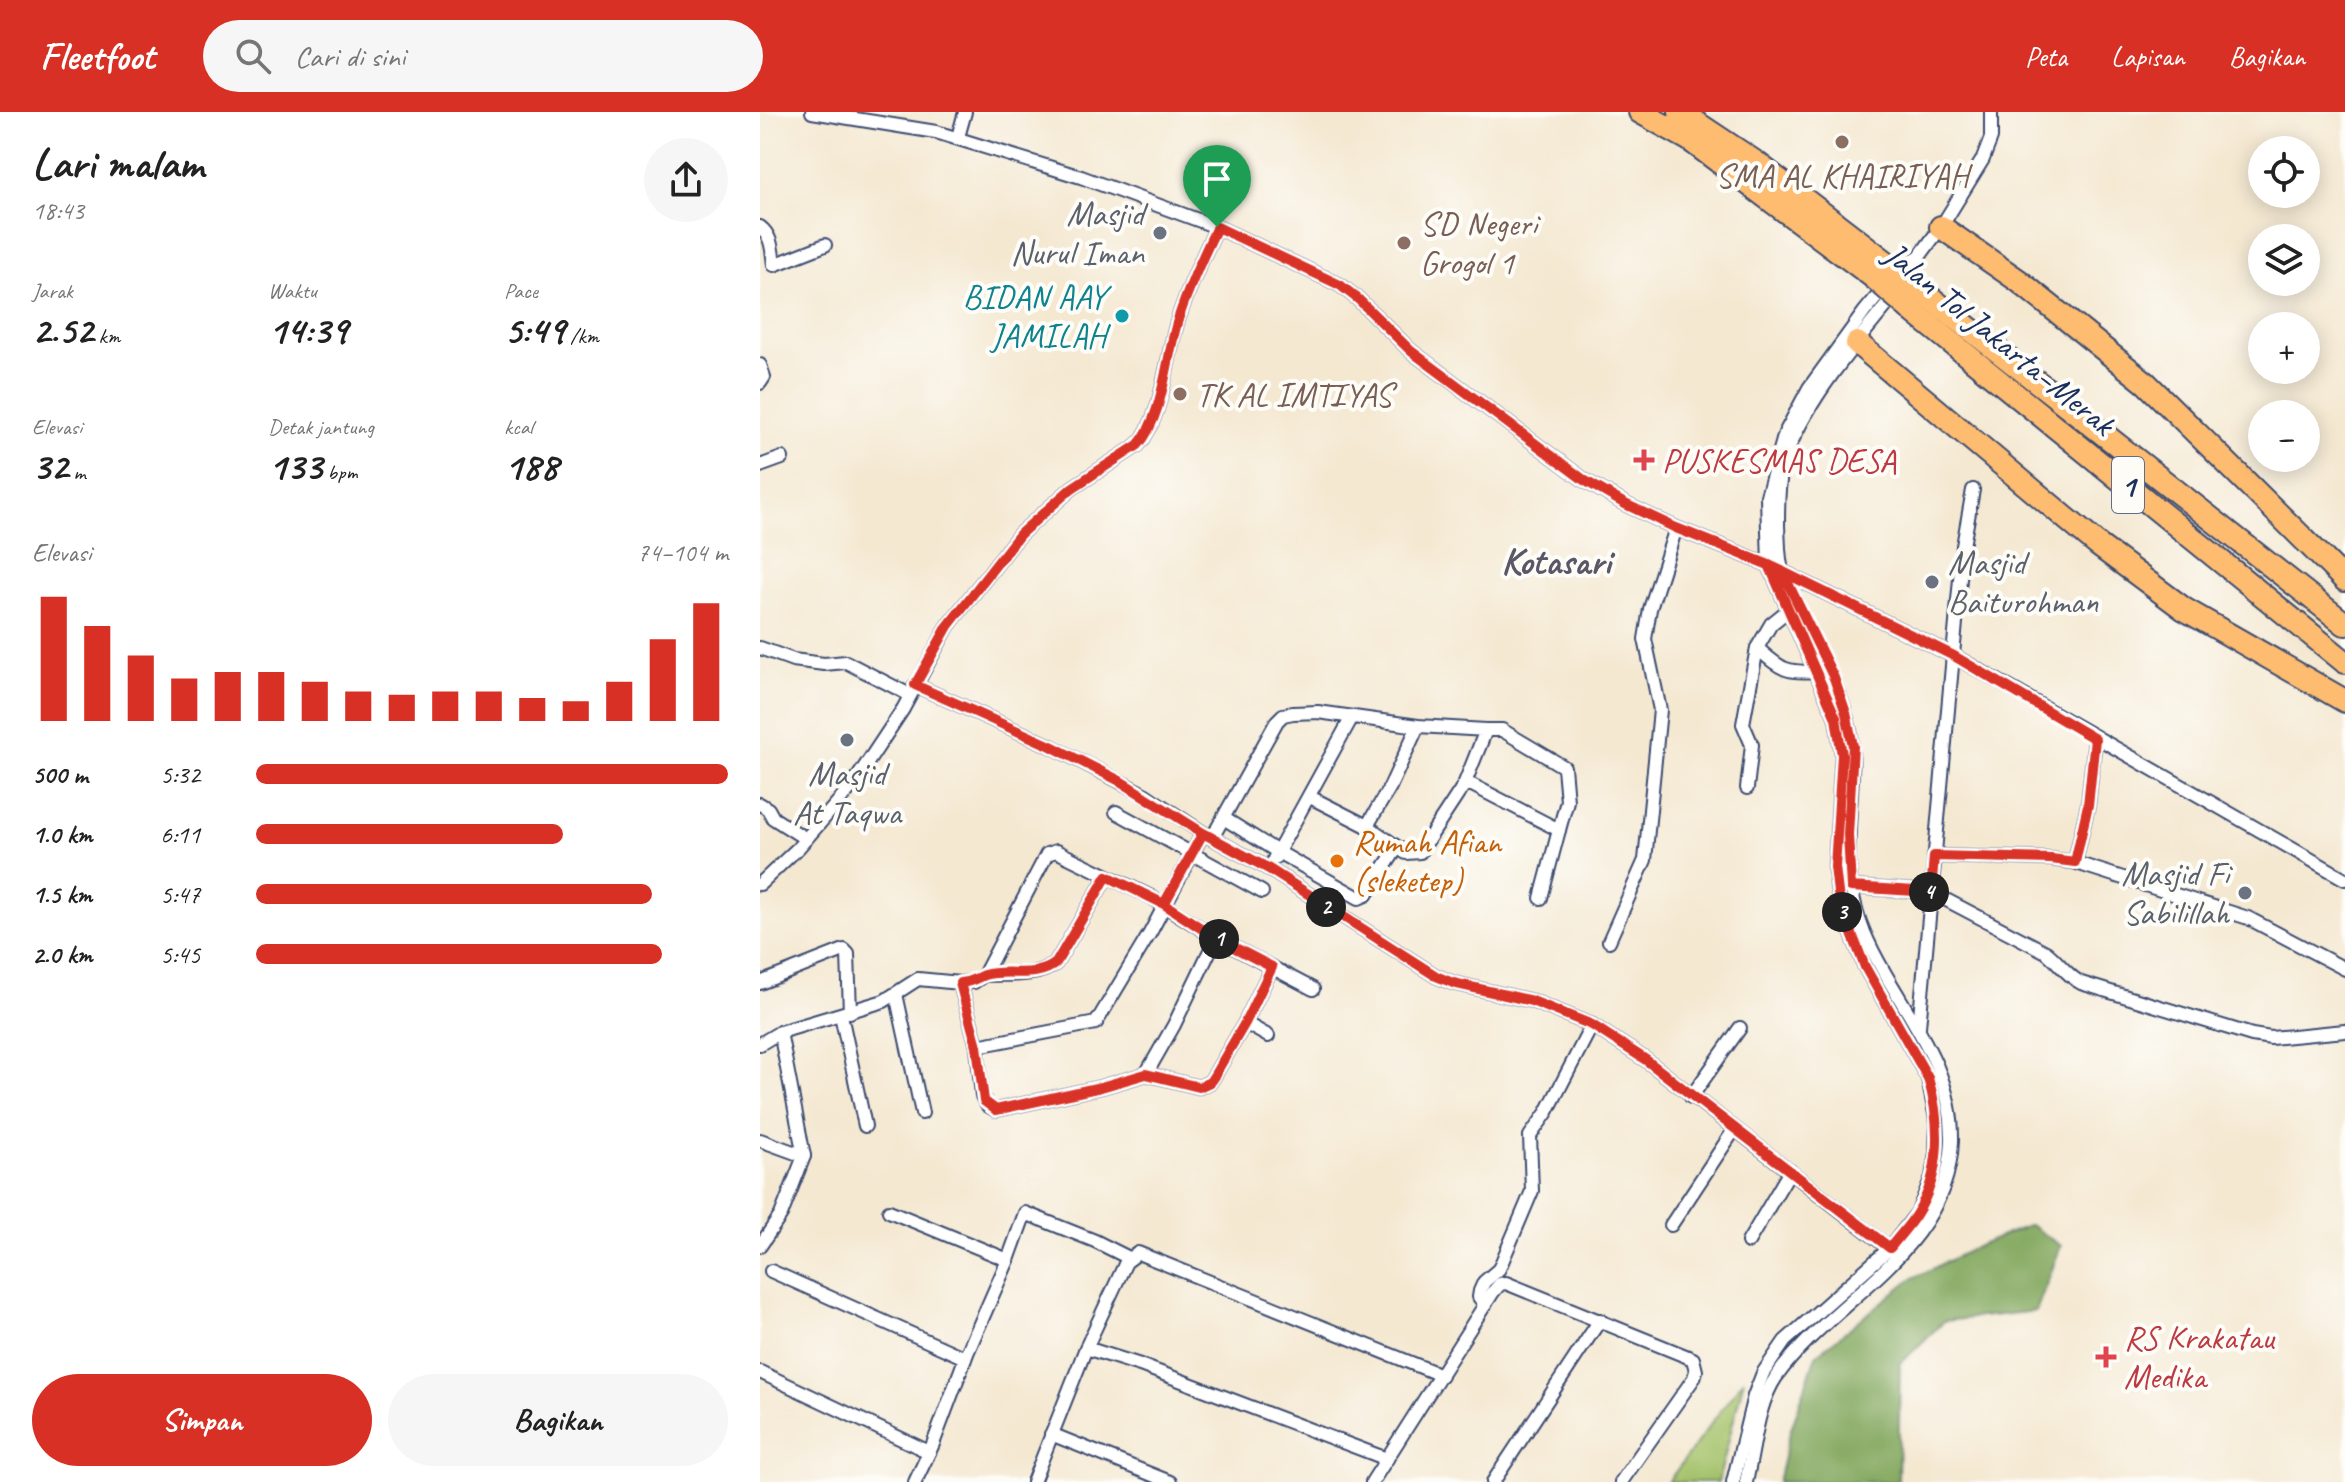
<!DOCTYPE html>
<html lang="id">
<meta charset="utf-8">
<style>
body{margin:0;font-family:Caveat,sans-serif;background:#f6f6f6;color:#222;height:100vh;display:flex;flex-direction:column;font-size:30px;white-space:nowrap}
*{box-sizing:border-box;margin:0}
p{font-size:26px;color:#767676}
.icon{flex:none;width:44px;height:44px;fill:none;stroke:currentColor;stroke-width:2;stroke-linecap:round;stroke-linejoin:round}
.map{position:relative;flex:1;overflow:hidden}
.drawer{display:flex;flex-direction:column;background:#fff;width:760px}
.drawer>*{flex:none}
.buttons{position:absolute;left:1488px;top:24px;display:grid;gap:16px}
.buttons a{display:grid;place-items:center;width:72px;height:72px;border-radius:50%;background:#fff;box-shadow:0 4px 20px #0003;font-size:40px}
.pin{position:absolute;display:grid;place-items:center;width:68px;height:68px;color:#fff;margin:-82px -34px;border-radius:50% 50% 50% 0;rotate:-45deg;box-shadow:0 0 8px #0007}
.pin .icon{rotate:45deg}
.km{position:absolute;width:40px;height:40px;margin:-20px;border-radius:50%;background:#222;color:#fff;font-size:22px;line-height:40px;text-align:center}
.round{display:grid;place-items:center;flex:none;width:84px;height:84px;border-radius:42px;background:#f6f6f6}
.headline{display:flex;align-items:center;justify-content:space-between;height:136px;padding:0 32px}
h1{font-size:44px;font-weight:800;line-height:60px}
.metrics{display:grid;grid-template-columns:repeat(3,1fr);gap:12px;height:136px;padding:8px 32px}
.metrics div{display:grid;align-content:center}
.metrics b{font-size:40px;font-weight:800}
.metrics small{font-size:22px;font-weight:400}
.metrics p{font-size:22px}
.chart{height:224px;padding:16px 32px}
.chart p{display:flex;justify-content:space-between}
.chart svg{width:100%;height:144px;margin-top:8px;stroke:#d93025;stroke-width:6}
.cta{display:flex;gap:16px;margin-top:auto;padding:16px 32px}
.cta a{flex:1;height:92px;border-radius:48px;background:#d93025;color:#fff;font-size:32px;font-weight:800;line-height:92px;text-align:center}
.cta a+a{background:#f6f6f6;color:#222}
ul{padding:0 32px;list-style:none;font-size:26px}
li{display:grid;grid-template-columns:128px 96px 1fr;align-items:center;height:60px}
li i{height:20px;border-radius:10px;background:#d93025}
header{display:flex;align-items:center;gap:48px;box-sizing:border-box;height:112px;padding:0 40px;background:#d93025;color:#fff}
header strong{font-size:38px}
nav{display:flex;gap:44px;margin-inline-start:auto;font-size:28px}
.search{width:560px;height:72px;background:#f6f6f6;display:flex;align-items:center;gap:20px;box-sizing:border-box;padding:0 28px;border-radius:44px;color:#767676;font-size:30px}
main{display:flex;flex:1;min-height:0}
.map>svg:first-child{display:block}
.green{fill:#a4c26a;stroke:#607864;stroke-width:2}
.forest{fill:#83a85e;stroke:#4f6c5e;stroke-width:2}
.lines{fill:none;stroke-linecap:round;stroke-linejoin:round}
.street-casing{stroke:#3c4b6f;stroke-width:16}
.highway-casing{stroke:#3c4b6f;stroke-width:26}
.street{stroke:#fff;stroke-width:12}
.highway{stroke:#febc70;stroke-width:22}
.highway-bridge-casing{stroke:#3c4b6f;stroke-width:26;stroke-linecap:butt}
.highway-bridge{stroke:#febc70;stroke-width:22}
.route-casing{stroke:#fff;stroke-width:16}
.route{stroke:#d93025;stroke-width:10}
.education-dot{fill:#8d6e63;stroke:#fdfcf7;stroke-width:3}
.worship-dot{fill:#6b7280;stroke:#fdfcf7;stroke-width:3}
.culture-dot{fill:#0f9aa8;stroke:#fdfcf7;stroke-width:3}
.health-dot{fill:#e0444e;stroke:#fdfcf7;stroke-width:3}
.food-dot{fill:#e8710a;stroke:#fdfcf7;stroke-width:3}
.labels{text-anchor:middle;stroke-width:8;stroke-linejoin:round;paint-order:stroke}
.shield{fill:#fdfcf7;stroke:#5f6c8c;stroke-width:2}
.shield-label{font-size:32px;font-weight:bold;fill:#1b2f5e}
.education-label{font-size:34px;fill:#785e54;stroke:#fdfcf7;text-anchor:start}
.worship-label{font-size:34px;fill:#5b616d;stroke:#fdfcf7;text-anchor:end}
.culture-label{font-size:34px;fill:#0d838f;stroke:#fdfcf7;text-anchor:end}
.street-label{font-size:34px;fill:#1b2f5e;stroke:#fdfcf7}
.health-label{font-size:34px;fill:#be3a42;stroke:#fdfcf7;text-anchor:start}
.food-label{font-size:34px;fill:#c56008;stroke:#fdfcf7;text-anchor:start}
.quarter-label{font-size:38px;font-weight:bold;fill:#5a5866;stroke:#fdfcf7}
</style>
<header>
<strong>Fleetfoot</strong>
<div class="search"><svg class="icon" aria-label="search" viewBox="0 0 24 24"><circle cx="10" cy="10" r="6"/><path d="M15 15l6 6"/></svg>Cari di sini</div>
<nav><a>Peta</a><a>Lapisan</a><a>Bagikan</a></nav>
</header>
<main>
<section class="drawer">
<div class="headline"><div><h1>Lari malam</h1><p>18:43</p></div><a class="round"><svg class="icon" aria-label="share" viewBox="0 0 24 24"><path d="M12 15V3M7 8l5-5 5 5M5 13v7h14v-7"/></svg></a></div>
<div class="metrics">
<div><p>Jarak</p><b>2.52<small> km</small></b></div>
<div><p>Waktu</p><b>14:39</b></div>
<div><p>Pace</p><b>5:49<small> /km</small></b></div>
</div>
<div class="metrics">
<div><p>Elevasi</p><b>32<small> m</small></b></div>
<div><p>Detak jantung</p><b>133<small> bpm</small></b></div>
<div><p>kcal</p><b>188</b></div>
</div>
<div class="chart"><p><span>Elevasi</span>74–104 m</p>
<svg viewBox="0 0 160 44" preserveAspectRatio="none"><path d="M5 44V6M15 44V15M25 44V24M35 44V31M45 44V29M55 44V29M65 44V32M75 44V35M85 44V36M95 44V35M105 44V35M115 44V37M125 44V38M135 44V32M145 44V19M155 44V8"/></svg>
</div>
<ul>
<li><b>500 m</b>5:32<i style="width:100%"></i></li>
<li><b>1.0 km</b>6:11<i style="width:65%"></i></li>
<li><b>1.5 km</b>5:47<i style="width:84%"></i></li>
<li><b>2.0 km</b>5:45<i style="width:86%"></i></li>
</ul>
<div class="cta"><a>Simpan</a><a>Bagikan</a></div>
</section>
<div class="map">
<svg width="1585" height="1370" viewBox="0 0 1585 1370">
<rect width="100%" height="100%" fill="#fdfcf7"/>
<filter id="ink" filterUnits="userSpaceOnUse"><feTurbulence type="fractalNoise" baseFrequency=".0125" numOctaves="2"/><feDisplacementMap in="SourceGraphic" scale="16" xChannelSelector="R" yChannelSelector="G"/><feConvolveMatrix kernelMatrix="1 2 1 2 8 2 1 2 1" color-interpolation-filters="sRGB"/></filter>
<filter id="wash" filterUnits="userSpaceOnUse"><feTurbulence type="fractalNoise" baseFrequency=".006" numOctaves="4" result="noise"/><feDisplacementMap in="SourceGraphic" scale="32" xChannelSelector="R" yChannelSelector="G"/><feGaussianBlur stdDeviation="1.8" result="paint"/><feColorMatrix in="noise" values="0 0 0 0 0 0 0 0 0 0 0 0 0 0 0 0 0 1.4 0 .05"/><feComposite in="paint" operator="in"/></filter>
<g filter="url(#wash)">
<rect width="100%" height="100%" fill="#f4e8d1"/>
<polygon class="green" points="984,1267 958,1370 908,1370"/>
<polygon class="forest" points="1270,1113 1301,1134 1276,1199 1184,1209 1140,1252 1138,1370 1018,1370 1030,1320 1056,1243 1151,1167 1223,1132"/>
</g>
<g filter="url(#ink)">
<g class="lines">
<g class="street-casing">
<g id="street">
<polyline points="52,0 176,20 321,65 457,115 580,173 598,187 651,239 824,368 865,392 916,416 1009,453 1194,544 1585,767"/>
<polyline points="198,25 205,0"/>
<path d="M0,115C12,124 12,138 14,153L65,133"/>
<polyline points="0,253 4,265 0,271"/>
<polyline points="0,354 22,346"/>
<polyline points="0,536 33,548 64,552 86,550 150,583"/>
<path d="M997,536C1020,556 1025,562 1056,559"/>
<polyline points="155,573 291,634 384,682 443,721 509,757 676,864 693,871 772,889 832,913 886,948 1134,1140"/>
<polyline points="987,676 992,633 983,612 997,536 1011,512 1027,499"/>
<polyline points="550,685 607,714 646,741 660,740 704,673 712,673 799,718 807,689 804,655 742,618 726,618"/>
<polyline points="0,692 8,697 13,706 46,727"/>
<polyline points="356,700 502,780"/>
<polyline points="465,707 518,740 599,786 606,783 637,736"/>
<polyline points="607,714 630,675 658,614"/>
<polyline points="452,726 517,609 523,603 533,601 558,600 658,614 726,618 704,673"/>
<polyline points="1174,744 1291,747 1313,750 1488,806 1585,857"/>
<polyline points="514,747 592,605"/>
<polyline points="1315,750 1328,693 1335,627"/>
<path d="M0,772L38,736L92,674L143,597L188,514L260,422L312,376L378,333C403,305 406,247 417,211C427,178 442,146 457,115"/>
<path d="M1091,775L1171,780L1286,840C1299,850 1306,863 1321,871L1492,923L1511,926L1585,919"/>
<polyline points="781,786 799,718"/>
<polyline points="849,829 885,748 900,598 885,527 890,497 916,416"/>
<path d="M224,863C246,862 278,866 296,851L347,764"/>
<polyline points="0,871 84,838 88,842 90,900"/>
<polyline points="200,871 217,934 222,984 227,993 236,998 341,975 386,962 439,975 450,970 454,964 485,911 512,855"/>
<polyline points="136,882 162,1001"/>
<polyline points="81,903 105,1014"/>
<polyline points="485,911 508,924"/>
<polyline points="1159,915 1203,434 1213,378"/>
<polyline points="0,932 20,920 124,889 158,867 200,871 214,870 224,863 287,742 296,739 391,785 456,826 553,877"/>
<polyline points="217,934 336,911 390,821 443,721"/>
<polyline points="386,962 414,913 456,826"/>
<polyline points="931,985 980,916"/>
<polyline points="0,1028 44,1044"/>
<polyline points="129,1099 248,1148 265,1101 335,1129 369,1146"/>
<polyline points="911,1113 974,1018"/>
<polyline points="988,1130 1030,1059"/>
<polyline points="0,1134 21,1103 44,1044 20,920"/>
<polyline points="11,1159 205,1246"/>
<polyline points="725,1193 719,1185 720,1179 724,1170 739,1157 772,1079 770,1024 787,1000 832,913"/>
<polyline points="326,1236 380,1253 627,1347"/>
<polyline points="0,1260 169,1340"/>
<polyline points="291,1322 410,1370"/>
<polyline points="155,1370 173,1332 208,1239 248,1148"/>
<polyline points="273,1370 326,1236 366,1150 378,1141 681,1263"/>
<polyline points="612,1370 733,1180 740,1172 746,1171 933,1247 936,1259 934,1266 861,1370"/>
<polyline points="733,1370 840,1208"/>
<polyline points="973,1370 994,1284 1003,1261 1025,1229 1130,1136 1158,1100 1172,1065 1176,1041 1177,1012 1168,966 1105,855 1079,789 1075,755 1082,643 1076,606 1009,453 1007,384 1025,321 1049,276 1105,199 1144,152 1159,145 1181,115 1223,47 1231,26 1231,0"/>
<path d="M986,1370C994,1337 997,1293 1016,1265C1073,1185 1188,1140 1192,1029C1194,943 1128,886 1100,810C1085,769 1088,724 1091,681C1092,660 1094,640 1090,619C1078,562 1043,516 1023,462C1018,447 1019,429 1018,414C1018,390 1018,362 1027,340C1056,271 1112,213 1158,155L1159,145"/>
</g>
</g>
<g class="highway-casing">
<g id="highway">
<polyline points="880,0 930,28 1112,164"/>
<polyline points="920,0 998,52 1126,150"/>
<polyline points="1181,115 1259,169 1386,271 1585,468"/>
<polyline points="1163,180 1585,512"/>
<polyline points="1150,197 1585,550"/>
<polyline points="1097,231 1338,433 1424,497 1585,589"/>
</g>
</g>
<use href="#street" class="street"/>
<use href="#highway" class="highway"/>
<g class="highway-bridge-casing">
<g id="highway-bridge">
<polyline points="1126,150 1163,180"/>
<polyline points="1112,164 1150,197"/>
</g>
</g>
<use href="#highway-bridge" class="highway-bridge"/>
</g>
</g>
<g class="lines" filter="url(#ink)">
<g class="route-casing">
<path id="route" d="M457,115C442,146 427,178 417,211C406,248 403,305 378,333L312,376L260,422L188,514L155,573L291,634L360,669L443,721L404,792L456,826L512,855L485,911L454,964L450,970L439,975L386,962L341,975L236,998L224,989L217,934L200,871C212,870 214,867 224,863C248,856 275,868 296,851L347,764L404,792L443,721L509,757L676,864L693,871L772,889L832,913L886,948L1130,1136C1139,1124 1150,1113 1157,1101C1182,1062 1181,1009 1168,966L1105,855L1079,789L1075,755L1082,643L1076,606L1009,453L1194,544L1335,627L1328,693L1315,750L1291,747L1174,744L1171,780L1091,775L1088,723L1093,634L1086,601L1074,566L1022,459L1009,453L916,416L865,392L824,368L651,239L598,187L580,173L457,115"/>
</g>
<use href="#route" class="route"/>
</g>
<g class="education-dot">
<circle cx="1082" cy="30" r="8"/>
<circle cx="644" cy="131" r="8"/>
<circle cx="420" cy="282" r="8"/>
</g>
<g class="worship-dot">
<circle cx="400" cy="121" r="8"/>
<circle cx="1172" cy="470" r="8"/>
<circle cx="87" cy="628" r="8"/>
<circle cx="1485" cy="781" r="8"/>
</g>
<circle class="culture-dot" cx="362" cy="204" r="8"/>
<g class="health-dot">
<path d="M880 336h8v8h8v8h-8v8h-8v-8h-8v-8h8z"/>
<path d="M1342 1233h8v8h8v8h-8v8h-8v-8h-8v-8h8z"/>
</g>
<circle class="food-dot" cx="577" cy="749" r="8"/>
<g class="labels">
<rect class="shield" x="1352" y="345" width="32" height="56" rx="6"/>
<g class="shield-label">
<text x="1368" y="384">1</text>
</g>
<g class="education-label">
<text x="1082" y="75" text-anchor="middle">SMA AL KHAIRIYAH</text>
<text x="660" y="123">SD Negeri<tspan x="660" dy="39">Grogol 1</tspan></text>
<text x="436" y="294">TK AL IMTIYAS</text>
</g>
<g class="worship-label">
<text x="384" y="113">Masjid<tspan x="384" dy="39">Nurul Iman</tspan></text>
<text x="1188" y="462" text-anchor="start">Masjid<tspan x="1188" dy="39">Baiturohman</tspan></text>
<text x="87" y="673" text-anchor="middle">Masjid<tspan x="87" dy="39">At Taqwa</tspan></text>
<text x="1469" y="773">Masjid Fi<tspan x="1469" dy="39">Sabilillah</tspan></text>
</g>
<g class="culture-label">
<text x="346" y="196">BIDAN AAY<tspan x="346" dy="39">JAMILAH</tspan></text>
</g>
<g class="street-label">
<text transform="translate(1240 226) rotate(39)" y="12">Jalan Tol Jakarta–Merak</text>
</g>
<g class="health-label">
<text x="902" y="360">PUSKESMAS DESA</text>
<text x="1364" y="1237">RS Krakatau<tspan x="1364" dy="39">Medika</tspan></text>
</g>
<g class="food-label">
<text x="593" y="741">Rumah Afian<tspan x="593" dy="39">(sleketep)</tspan></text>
</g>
<g class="quarter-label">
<text x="796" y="462">Kotasari</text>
</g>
</g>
</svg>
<div class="buttons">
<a><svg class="icon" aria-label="locate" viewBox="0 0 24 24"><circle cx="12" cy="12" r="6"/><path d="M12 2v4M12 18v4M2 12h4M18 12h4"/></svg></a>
<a><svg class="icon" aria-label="layers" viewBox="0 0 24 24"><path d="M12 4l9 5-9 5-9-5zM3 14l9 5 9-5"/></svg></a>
<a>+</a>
<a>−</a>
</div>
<div class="pin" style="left:457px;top:115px;background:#1e9e55"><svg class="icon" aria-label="arrive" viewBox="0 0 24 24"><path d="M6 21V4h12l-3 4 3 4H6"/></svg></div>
<b class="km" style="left:459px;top:827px">1</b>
<b class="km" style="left:566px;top:795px">2</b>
<b class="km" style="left:1082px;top:800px">3</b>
<b class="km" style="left:1169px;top:780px">4</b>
</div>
</main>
